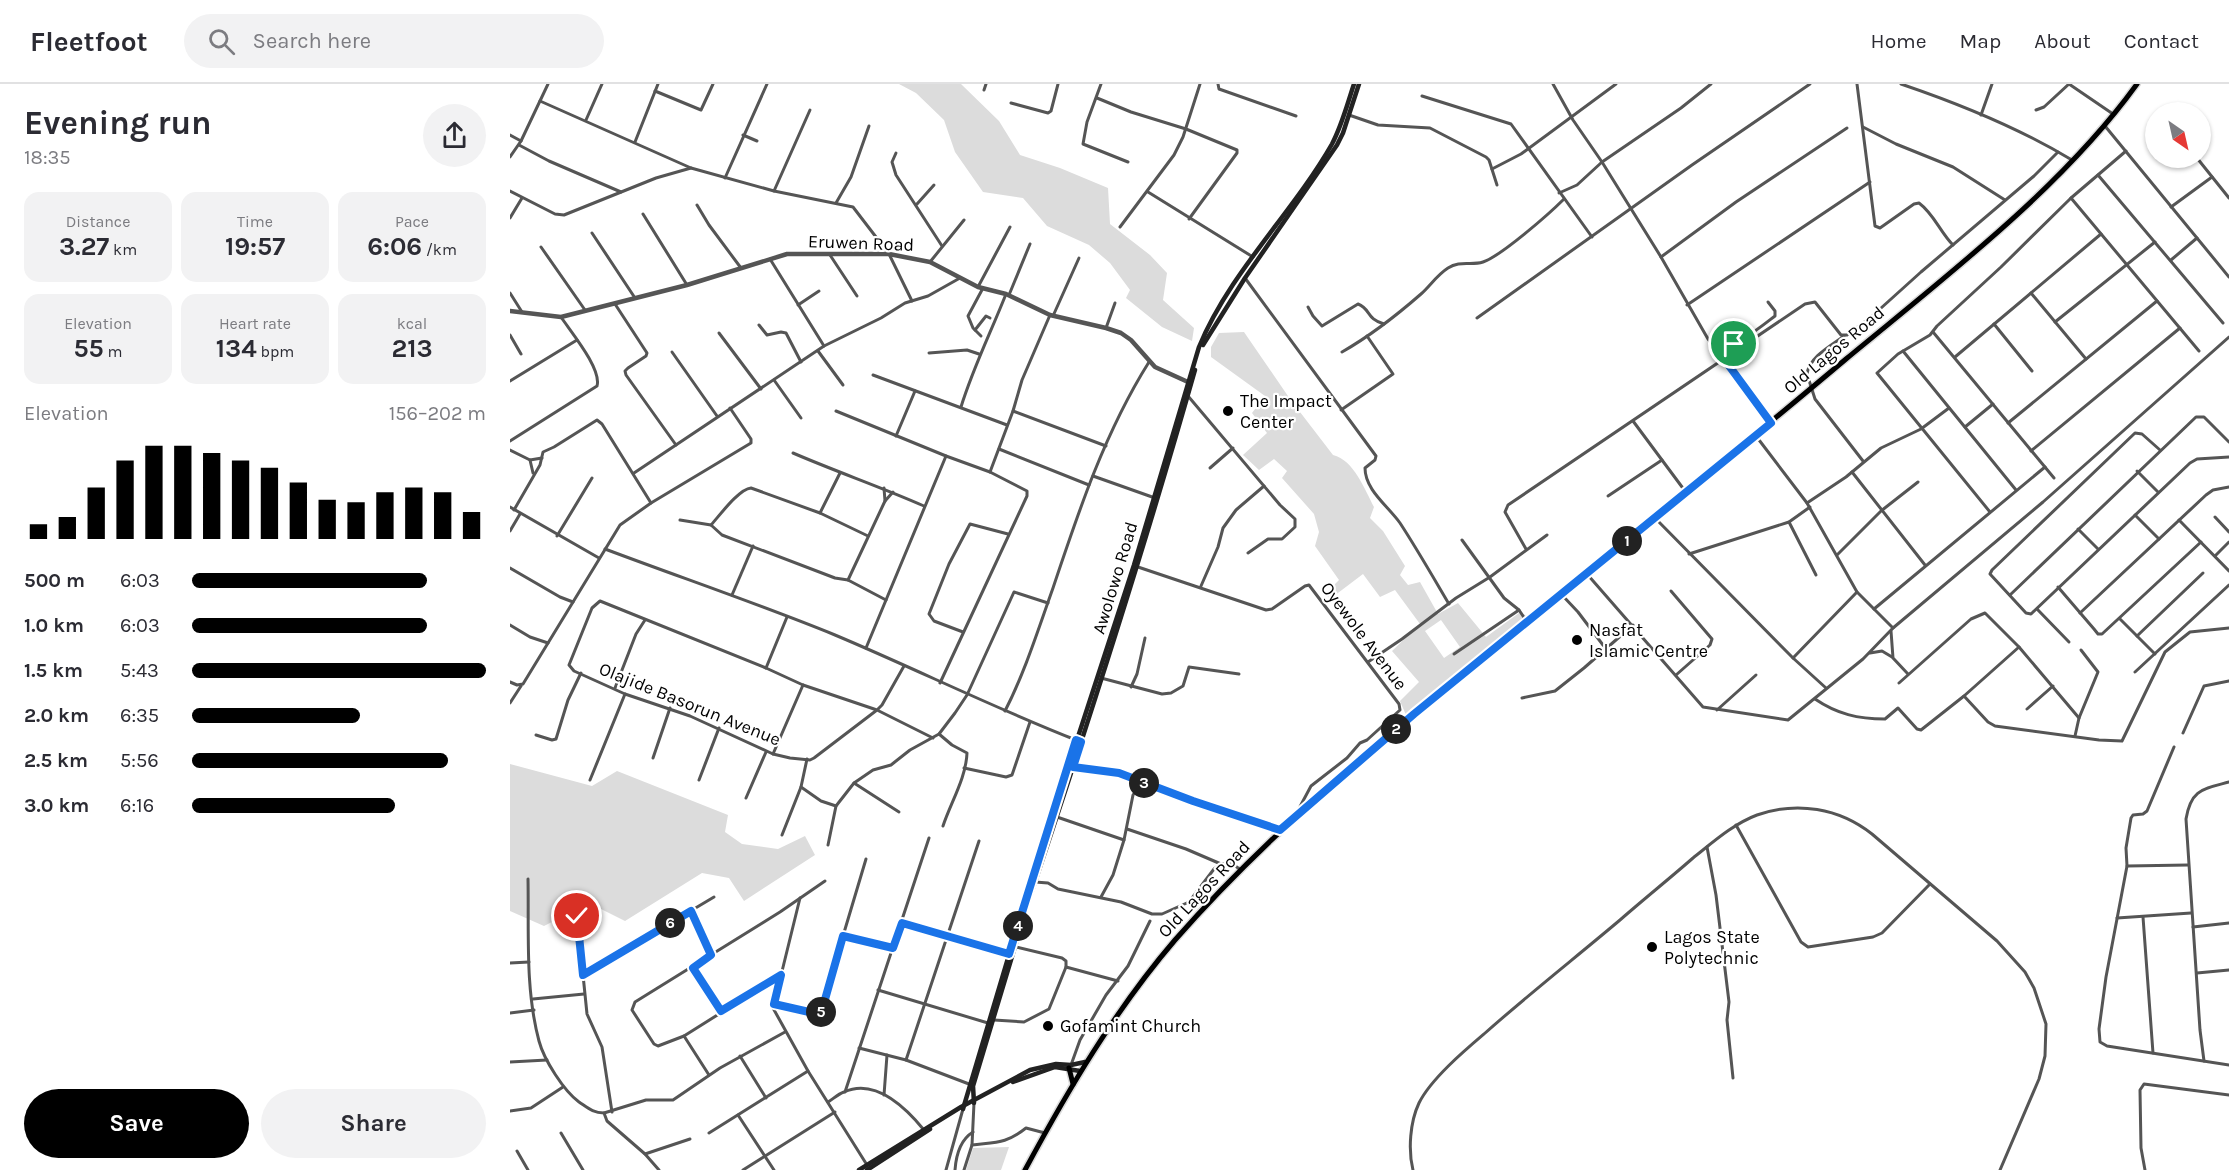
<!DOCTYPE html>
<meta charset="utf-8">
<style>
body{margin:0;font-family:Karla,sans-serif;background:#f2f2f3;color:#2b2b33;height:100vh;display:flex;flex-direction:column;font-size:22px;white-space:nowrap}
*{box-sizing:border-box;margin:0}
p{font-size:20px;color:#7c7c81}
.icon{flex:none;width:33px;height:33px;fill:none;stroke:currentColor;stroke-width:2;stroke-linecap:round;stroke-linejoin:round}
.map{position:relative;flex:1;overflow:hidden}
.details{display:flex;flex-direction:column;background:#fff;width:510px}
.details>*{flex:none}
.needle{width:39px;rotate:146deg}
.fabs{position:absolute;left:1635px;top:18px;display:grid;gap:12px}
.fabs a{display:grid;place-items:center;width:66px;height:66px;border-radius:50%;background:#fff;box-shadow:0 2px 4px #0004;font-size:30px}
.pin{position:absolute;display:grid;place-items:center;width:51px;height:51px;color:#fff;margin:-26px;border:3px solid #fff;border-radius:50%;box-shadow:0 2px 6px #0007}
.km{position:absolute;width:30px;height:30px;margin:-15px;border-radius:50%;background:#222;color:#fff;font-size:16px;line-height:30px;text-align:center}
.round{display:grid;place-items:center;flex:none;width:63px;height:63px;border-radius:32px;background:#f2f2f3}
.summary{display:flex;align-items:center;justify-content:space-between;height:102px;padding:0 24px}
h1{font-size:33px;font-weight:700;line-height:45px}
.stats{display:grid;grid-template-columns:repeat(3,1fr);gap:9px;height:102px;padding:6px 24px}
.stats div{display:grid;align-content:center;border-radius:15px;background:#f2f2f3;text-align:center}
.stats b{font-size:26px;font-weight:700}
.stats small{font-size:16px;font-weight:400}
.stats p{font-size:16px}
.chart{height:168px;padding:12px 24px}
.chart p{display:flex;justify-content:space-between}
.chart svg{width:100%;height:108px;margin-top:6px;stroke:#000;stroke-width:6}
.button{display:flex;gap:12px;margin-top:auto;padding:12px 24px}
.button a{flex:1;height:69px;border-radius:36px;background:#000;color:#fff;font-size:24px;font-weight:700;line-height:69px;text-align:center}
.button a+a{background:#f2f2f3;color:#2b2b33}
ul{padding:0 24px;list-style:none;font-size:20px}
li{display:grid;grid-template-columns:96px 72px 1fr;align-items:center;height:45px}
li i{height:15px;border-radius:8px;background:#000}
header{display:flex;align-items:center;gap:36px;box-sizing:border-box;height:84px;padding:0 30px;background:#fff;border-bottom:2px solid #e1e1e2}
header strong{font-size:28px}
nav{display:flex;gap:33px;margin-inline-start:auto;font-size:21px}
.search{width:420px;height:54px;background:#f2f2f3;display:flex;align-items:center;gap:15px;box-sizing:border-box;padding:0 21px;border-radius:33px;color:#7c7c81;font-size:22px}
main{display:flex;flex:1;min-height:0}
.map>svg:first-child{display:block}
.green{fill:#dcdcdc;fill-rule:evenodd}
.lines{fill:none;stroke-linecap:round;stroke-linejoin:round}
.primary-casing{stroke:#dbdbdb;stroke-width:8}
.minor{stroke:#555;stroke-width:3}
.tertiary{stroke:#555;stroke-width:4.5}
.secondary{stroke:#222;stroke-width:4.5}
.primary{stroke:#000;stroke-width:5}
.route-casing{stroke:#fff;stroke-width:12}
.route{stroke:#1a73e8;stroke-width:8}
.poi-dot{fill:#000;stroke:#fff;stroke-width:2}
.labels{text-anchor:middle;stroke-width:4.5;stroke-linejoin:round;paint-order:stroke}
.street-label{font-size:18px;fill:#000;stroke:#fff}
.poi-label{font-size:18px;fill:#000;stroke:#fff;text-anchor:start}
</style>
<header>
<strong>Fleetfoot</strong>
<div class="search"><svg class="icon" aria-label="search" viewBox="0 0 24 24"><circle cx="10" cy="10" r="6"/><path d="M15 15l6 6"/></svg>Search here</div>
<nav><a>Home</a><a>Map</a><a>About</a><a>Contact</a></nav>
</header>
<main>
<section class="details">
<div class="summary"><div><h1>Evening run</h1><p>18:35</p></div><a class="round"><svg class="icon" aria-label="share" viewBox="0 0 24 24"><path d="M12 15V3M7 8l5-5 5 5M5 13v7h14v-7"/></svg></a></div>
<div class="stats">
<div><p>Distance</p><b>3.27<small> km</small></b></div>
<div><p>Time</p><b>19:57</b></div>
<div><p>Pace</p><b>6:06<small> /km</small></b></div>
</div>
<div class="stats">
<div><p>Elevation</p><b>55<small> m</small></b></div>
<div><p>Heart rate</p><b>134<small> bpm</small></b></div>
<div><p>kcal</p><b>213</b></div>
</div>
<div class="chart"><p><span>Elevation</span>156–202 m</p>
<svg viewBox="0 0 160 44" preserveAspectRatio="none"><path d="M5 44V38M15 44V35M25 44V23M35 44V12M45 44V6M55 44V6M65 44V9M75 44V12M85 44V15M95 44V21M105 44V28M115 44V29M125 44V25M135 44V23M145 44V25M155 44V33"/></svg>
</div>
<ul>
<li><b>500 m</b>6:03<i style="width:80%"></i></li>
<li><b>1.0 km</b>6:03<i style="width:80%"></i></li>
<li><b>1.5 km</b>5:43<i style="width:100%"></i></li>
<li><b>2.0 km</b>6:35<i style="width:57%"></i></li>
<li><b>2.5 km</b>5:56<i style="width:87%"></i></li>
<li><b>3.0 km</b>6:16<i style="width:69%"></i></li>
</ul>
<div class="button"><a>Save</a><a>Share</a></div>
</section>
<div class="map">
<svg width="1719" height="1086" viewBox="0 0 1719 1086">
<rect width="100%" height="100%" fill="#fff"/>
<g class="green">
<polygon points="389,0 451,0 489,37 510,71 550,84 598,104 600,140 640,171 657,189 653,216 684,244 682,257 652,243 616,214 620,206 600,179 579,161 537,142 513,114 473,108 445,68 434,36 406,9"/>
<path d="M734,248L780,315L823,371C844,376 855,406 864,423L860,434L873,447L895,482L890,491L898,501L910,498L928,530L948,519L976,553L1009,529L1019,532L896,631L890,617L909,598L882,567L910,540L885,506L870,513L853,490L820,515L815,510L829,496L805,462L809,448L804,430L772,394L777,387L764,375L749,386L733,371L757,349L742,329L755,312L701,273V263L709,249ZM931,536L950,563L934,574L915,547Z"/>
<polygon points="0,680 82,702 107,687 218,731 215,748 232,760 268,765 295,752 305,771 234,817 219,794 192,789 115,837 79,819 34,842 0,827"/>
<polygon points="499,1063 491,1086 456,1086 463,1064"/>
</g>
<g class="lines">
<g class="primary-casing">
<g id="primary">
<polyline points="559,984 563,1000"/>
<path d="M515,1086C558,1006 605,926 665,856C762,745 876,653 990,560C1106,465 1222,371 1336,275C1435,193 1552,104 1627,0"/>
</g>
</g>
<g class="minor">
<polyline points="591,0 577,38 573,60 618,78"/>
<polyline points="708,0 709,5 786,32"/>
<polyline points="1043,0 1063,36 1092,78 1151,173 1198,255 1215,275 1260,338"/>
<path d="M1347,0L1365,142L1370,144L1404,120L1409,119C1424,130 1430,148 1443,161"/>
<path d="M1391,0C1450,20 1509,44 1562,76"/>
<polyline points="1559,0 1603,30"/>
<polyline points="474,6 476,0"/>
<polyline points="145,7 191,26 203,0"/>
<polyline points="912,12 1001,40 1082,153"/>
<polyline points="587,14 621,28 676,45 727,66 727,69 679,135"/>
<polyline points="30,17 181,84 264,107 343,123 379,170 402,217"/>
<polyline points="501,19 538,29 541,27 548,0"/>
<polyline points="1526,26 1534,23 1559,0"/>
<polyline points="839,31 868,41 920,44 976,73 979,76 987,101"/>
<polyline points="1471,31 1482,0"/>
<polyline points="76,36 92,0"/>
<polyline points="1595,42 1719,193"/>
<polyline points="1353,43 1386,60 1443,83 1495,116"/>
<polyline points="0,51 11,57"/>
<polyline points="233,51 247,57"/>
<polyline points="125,58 148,0"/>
<polyline points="9,61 39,77 111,108"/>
<polyline points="386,69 382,78 386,91 432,162"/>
<polyline points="0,73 11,57 38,0"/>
<polyline points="1687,74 1719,114"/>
<polyline points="982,85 1011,70 1106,0"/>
<polyline points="1588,91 1713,239"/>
<polyline points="215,94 257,0"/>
<polyline points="0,107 45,130 54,131 146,94 181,84"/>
<polyline points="264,107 300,26"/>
<polyline points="638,108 743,173"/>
<polyline points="1049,109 1067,101 1092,78 1171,24 1201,0"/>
<polyline points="1561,114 1689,267"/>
<polyline points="326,119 341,93 359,42"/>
<polyline points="407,120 424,101"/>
<polyline points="187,121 199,141 231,184"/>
<polyline points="1661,123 1702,93"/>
<polyline points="133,130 177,201"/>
<polyline points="0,134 12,114"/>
<polyline points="610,143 664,71 673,53 690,0"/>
<polyline points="82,149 125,214"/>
<polyline points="31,163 75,226"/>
<polyline points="320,171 347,212"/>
<polyline points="1151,173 1226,118 1337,44"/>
<polyline points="260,175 314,262"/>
<polyline points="1661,176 1687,154"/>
<polyline points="420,178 454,136"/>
<path d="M735,194L866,372L865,376L855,384C855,406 878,422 890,439C907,465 923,493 939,520"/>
<polyline points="468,203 500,143"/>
<polyline points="0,209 12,228"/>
<polyline points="1521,209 1576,275"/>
<polyline points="499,211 520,160"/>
<polyline points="105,220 137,269 136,272 118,284 115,287 116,291 166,361"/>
<polyline points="288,221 309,207"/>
<polyline points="1177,221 1360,98"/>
<path d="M798,223L803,232L812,242L848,220C861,225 856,235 874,240"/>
<polyline points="543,232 569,174"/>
<polyline points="967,234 1182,81 1300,0"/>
<polyline points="1545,238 1645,158"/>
<polyline points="1484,240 1522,287"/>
<polyline points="249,241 257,251 271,248 276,249 291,278"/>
<polyline points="596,244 605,219"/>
<polyline points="465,246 476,232 480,234"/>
<polyline points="1423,248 1544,394"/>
<polyline points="209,249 251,305"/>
<polyline points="0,251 11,270"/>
<polyline points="471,252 463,244 458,232 473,204"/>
<path d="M1334,252C1322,261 1299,273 1297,290L1305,315L1353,377"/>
<path d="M1206,264C1228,262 1248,245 1265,232V227L1258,218"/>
<polyline points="308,267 333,301"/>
<polyline points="1393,267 1506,406"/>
<polyline points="162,268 207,332"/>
<path d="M832,268C860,252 887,231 911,210C920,202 927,191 938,184C950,176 961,182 973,178C991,172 1039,130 1054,115"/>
<polyline points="419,269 457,266 469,270"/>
<polyline points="1445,273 1591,150"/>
<polyline points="363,291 497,341"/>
<polyline points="264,296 291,334"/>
<polyline points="0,297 67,256"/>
<polyline points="678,312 770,421 785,435 785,443 772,455 758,455 738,469"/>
<path d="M451,323C463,284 481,248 496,210"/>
<polyline points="831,326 883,290 857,252"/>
<polyline points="326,327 436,372 480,388 517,407 517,412 430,599"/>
<polyline points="503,327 596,362"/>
<polyline points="1123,337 1175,407"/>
<polyline points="1498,339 1647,217"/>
<polyline points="1455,343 1483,320"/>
<polyline points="386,352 405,307"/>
<polyline points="1246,352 1297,419 1347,508 1383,544"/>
<path d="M0,357L87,302C92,285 61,248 51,233"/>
<polyline points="489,365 579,401"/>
<polyline points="0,366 20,376 32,374"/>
<polyline points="1650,366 1632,350 1625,349 1482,486 1480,490 1516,529 1521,530 1680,379 1687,375 1719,373"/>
<polyline points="1521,367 1670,244"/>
<path d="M283,369C327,388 371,403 414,422"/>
<polyline points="20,376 23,389"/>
<polyline points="700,384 723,364"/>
<polyline points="1627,387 1648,408"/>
<polyline points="480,388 503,327 512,296 540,231"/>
<polyline points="1342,388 1415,481"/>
<polyline points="124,389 314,262 371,234 395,219 418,212 450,194"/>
<polyline points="583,392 645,414"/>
<polyline points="374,404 375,417"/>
<polyline points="1098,412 1152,376"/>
<polyline points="1297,419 1336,393 1371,364 1411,345 1439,324"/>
<polyline points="0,423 89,474"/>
<polyline points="4,426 30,381 33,368 44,363 87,336 92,340 141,419"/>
<polyline points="1480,428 1367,289 1388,270 1420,251 1427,242 1491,183 1561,114 1616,67"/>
<polyline points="310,429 358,452"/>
<polyline points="1625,431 1649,455"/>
<polyline points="1705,433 1719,448"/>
<polyline points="1145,434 1283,574 1316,604"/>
<path d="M170,436L201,441C210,431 229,405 241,404L310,429L330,389"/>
<polyline points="1669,436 1719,487"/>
<polyline points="1279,438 1306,491"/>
<polyline points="201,441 212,451 325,494 338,496 376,516"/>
<polyline points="1568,445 1588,465"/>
<polyline points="0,447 10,430"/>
<polyline points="47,452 82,394"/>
<polyline points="952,456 994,514 1009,526 1017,538"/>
<path d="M95,465C172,494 249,520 325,551C406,585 484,624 566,656"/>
<polyline points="1016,465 995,428 998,421 1295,220 1305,218 1331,251 1337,251 1360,234 1411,188 1524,92 1548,68"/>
<polyline points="1179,470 1279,438 1300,423"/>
<polyline points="1327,471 1371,427 1408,398"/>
<polyline points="1705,472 1719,458"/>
<polyline points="628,483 756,526 762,525 795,502 799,501 889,620 890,626 857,656 850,659 837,674 801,702 785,732"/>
<polyline points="0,484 50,513 63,518"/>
<polyline points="1077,490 1193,623 1278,636 1353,575 1383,544 1533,418 1719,253"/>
<polyline points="338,496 375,417 383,408"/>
<polyline points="691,502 708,463 713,444 726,426 754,402"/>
<polyline points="1548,503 1584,545 1588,550 1592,550 1691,458"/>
<polyline points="1161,507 1202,555 1200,561 1166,591"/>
<polyline points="222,511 243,462"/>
<polyline points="1052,511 1068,528 1096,565"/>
<polyline points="1500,511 1686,333 1694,333 1719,358"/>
<polyline points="1364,525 1535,383"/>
<polyline points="1527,525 1559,558"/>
<polyline points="1570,529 1696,411 1703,406 1719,403"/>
<polyline points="1610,535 1645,570"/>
<polyline points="0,541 20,553 38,559"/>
<polyline points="1381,547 1383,574 1398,590"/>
<polyline points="453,548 424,537 419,530 439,480 460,440 498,450"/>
<polyline points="1627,552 1693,489"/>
<polyline points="356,564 436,372"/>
<polyline points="1360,569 1372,567 1382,573"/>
<polyline points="944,570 1009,526"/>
<polyline points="1283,574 1347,508"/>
<polyline points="858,578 892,555 946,514 980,493 1037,451"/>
<polyline points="394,582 372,621 367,626 304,674 300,676 280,674 263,670 180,632 115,610 64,587 59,581 82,524 90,517 256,584 293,601 367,626 423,654"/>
<polyline points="256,584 277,533"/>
<polyline points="1625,588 1719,501"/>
<polyline points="591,594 652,610 661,609 673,602 679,583 729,590"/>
<polyline points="0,598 7,601 13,600 110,441 141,419 241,359 241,355 220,324"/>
<polyline points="1389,599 1461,535 1475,529 1509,563 1569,634"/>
<polyline points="621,603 627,590 635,554"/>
<polyline points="105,604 126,550 135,536"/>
<polyline points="1454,612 1478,638 1485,642 1589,656 1612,657 1655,568 1680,548 1719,544"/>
<polyline points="1012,614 1045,607 1074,584 1123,541"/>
<path d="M1305,615C1327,630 1348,635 1375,635L1388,624L1407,645L1411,646L1454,612L1509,563"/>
<polyline points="0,619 11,602"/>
<polyline points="1517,625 1543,602"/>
<polyline points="1207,626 1246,591"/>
<path d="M495,627C515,588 528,546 543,504C569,426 595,348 639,278"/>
<polyline points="1673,649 1694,602 1719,597"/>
<path d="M429,650L442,661L457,669C456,694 441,718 433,742"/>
<polyline points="26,651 42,656 46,655 58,616 71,589"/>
<polyline points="1565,652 1569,634 1588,588 1571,566"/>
<polyline points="1664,663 1637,727 1633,730 1623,731 1621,734 1616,764 1617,782 1596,893 1589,945 1590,958 1597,962 1719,981"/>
<polyline points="263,670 293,601"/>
<polyline points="143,674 160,624"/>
<polyline points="297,675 291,703 311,717 326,722"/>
<polyline points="564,683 609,689 683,717 770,745"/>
<polyline points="454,684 496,693 502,691 520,638"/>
<polyline points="80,696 115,610"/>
<polyline points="189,696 209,644"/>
<polyline points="344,699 389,728"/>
<polyline points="236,714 256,668"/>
<polyline points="547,733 614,756"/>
<polyline points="1226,741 1291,858 1298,863 1363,853 1372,849 1420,800"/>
<polyline points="617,745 676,765 711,780"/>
<polyline points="272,751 291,703"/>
<polyline points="318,761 326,722 344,699 363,686 381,681 400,666 429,650 445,629 457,611 504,508 538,519"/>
<polyline points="1197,763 1206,811 1219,918 1217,936 1223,994"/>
<polyline points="1617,782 1678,781"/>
<path d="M18,795C19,848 15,905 29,957C34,976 54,1007 69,1018C78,1024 83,1029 94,1029L97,1037L135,1070L149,1086"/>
<polyline points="525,798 538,799 548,805 611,818 642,830 652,830 679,818 704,785 711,780 721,779 731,786"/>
<polyline points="591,813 603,791 614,756 623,711 632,698"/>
<polyline points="290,814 263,924 298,987 357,1081"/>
<polyline points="181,827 201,871"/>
<polyline points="67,832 77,930 92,963 102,1028"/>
<polyline points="1633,833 1643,969"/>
<polyline points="1607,834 1681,829"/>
<polyline points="392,839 499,870"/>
<polyline points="1683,843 1719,839"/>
<polyline points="333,852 383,864"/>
<polyline points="0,879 19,878"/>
<polyline points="556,883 608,897"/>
<polyline points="183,884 211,927"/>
<polyline points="1687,889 1719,886"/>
<polyline points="73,891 204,813"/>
<polyline points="271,891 174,952 148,962 144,960 122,926 125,918 270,828 315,797"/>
<polyline points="368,906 478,939"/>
<polyline points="23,915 74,910"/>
<path d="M264,920C276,921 301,932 310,929L356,775"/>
<polyline points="0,929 24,926"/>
<polyline points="484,936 514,938 539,925 556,883 556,877 552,874 506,863"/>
<polyline points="174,952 199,991"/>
<polyline points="349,964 396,976 459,1000"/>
<polyline points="230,972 256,1014"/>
<polyline points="396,976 469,757"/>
<path d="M1694,977L1690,946L1676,735C1681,705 1693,705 1719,698"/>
<polyline points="0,978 37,976"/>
<polyline points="561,981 570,956 596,911 618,882 640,837"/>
<polyline points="335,1008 419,754"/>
<polyline points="374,1011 377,971"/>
<path d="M318,1018C323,1015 328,1010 334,1008C365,994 396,1024 414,1046"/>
<polyline points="0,1027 21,1024 53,1003"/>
<polyline points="94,1029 136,1016 163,1016 210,984 275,948"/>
<polyline points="228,1031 264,1086"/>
<polyline points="51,1049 73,1086"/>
<polyline points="199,1049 298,987"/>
<path d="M462,1061C486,1058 496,1060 516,1044L535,1049"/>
<polyline points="7,1067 18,1086"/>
<polyline points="135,1070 180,1055"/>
<polyline points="233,1086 325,1028"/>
<polyline points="436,1086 453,1025"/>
<path d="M445,1086C446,1072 450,1056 463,1048"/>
<polyline points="454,1086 462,1061 464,1019"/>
<path d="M903,1086C898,1066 900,1038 909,1019C921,995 954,967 974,950C1019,910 1065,874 1110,836C1134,815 1159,795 1183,774C1202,759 1223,740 1247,731C1287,717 1329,724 1362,750L1487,857L1515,888L1524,904L1536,940L1535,972L1529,995L1490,1086"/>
<polyline points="1635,1086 1631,1064 1630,1006 1634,1000 1719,1011"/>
</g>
<polyline class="tertiary" points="0,227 51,233 177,201 277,170 379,170 420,178 468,203 496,210 540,231 596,244 611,249 621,256 645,283 678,298"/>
<g class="secondary">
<polyline points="693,261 735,194 827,61 833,49 849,0"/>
<path d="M518,819C577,643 634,466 685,286"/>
<polyline points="503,998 545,983 570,987"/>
<polyline points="464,1019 463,1002 513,836"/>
<path d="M453,1025L521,797L624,481L689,263C720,188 782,130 822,60C832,41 837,21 844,0"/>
<polyline points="349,1086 451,1023 520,986 546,980 561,981 575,978"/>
<polyline points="357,1086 420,1045"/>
</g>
<use href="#primary" class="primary"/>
</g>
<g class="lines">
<g class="route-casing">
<polyline id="route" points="67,832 73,891 181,827 201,871 183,884 211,927 271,891 264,920 308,930 312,926 333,852 383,864 392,839 499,870 566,656 571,658 563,683 609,689 683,717 770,746 904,630 1261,339 1206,264 1224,260"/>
</g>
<use href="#route" class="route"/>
</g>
<g class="poi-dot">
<circle cx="718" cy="327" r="6"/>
<circle cx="1067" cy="556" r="6"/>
<circle cx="1142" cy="863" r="6"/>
<circle cx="538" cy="942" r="6"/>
</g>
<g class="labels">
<g class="street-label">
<text transform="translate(351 159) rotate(2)" y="6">Eruwen Road</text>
<text transform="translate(1324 266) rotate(-40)" y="6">Old Lagos Road</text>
<text transform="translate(605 494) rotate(-73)" y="6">Awolowo Road</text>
<text transform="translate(854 552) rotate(53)" y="6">Oyewole Avenue</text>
<text transform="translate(180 620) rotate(22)" y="6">Olajide Basorun Avenue</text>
<text transform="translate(694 805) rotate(-47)" y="6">Old Lagos Road</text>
</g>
<g class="poi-label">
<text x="730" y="323">The Impact<tspan x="730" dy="21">Center</tspan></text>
<text x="1079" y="552">Nasfat<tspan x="1079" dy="21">Islamic Centre</tspan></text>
<text x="1154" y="859">Lagos State<tspan x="1154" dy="21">Polytechnic</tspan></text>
<text x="550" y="948">Gofamint Church</text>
</g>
</g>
</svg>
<div class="fabs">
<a><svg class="needle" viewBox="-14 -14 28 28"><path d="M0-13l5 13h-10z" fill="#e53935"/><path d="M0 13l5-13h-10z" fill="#7c7c81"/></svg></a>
</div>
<div class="pin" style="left:1224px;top:260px;background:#1e9e55"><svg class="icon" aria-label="arrive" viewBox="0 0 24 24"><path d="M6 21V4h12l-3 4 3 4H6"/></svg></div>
<div class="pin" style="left:67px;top:832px;background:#d93025"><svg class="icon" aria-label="check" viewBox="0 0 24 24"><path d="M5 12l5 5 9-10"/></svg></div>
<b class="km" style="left:1117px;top:457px">1</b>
<b class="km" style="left:886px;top:645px">2</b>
<b class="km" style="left:634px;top:699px">3</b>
<b class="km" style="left:508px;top:842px">4</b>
<b class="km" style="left:311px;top:928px">5</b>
<b class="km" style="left:160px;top:839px">6</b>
</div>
</main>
